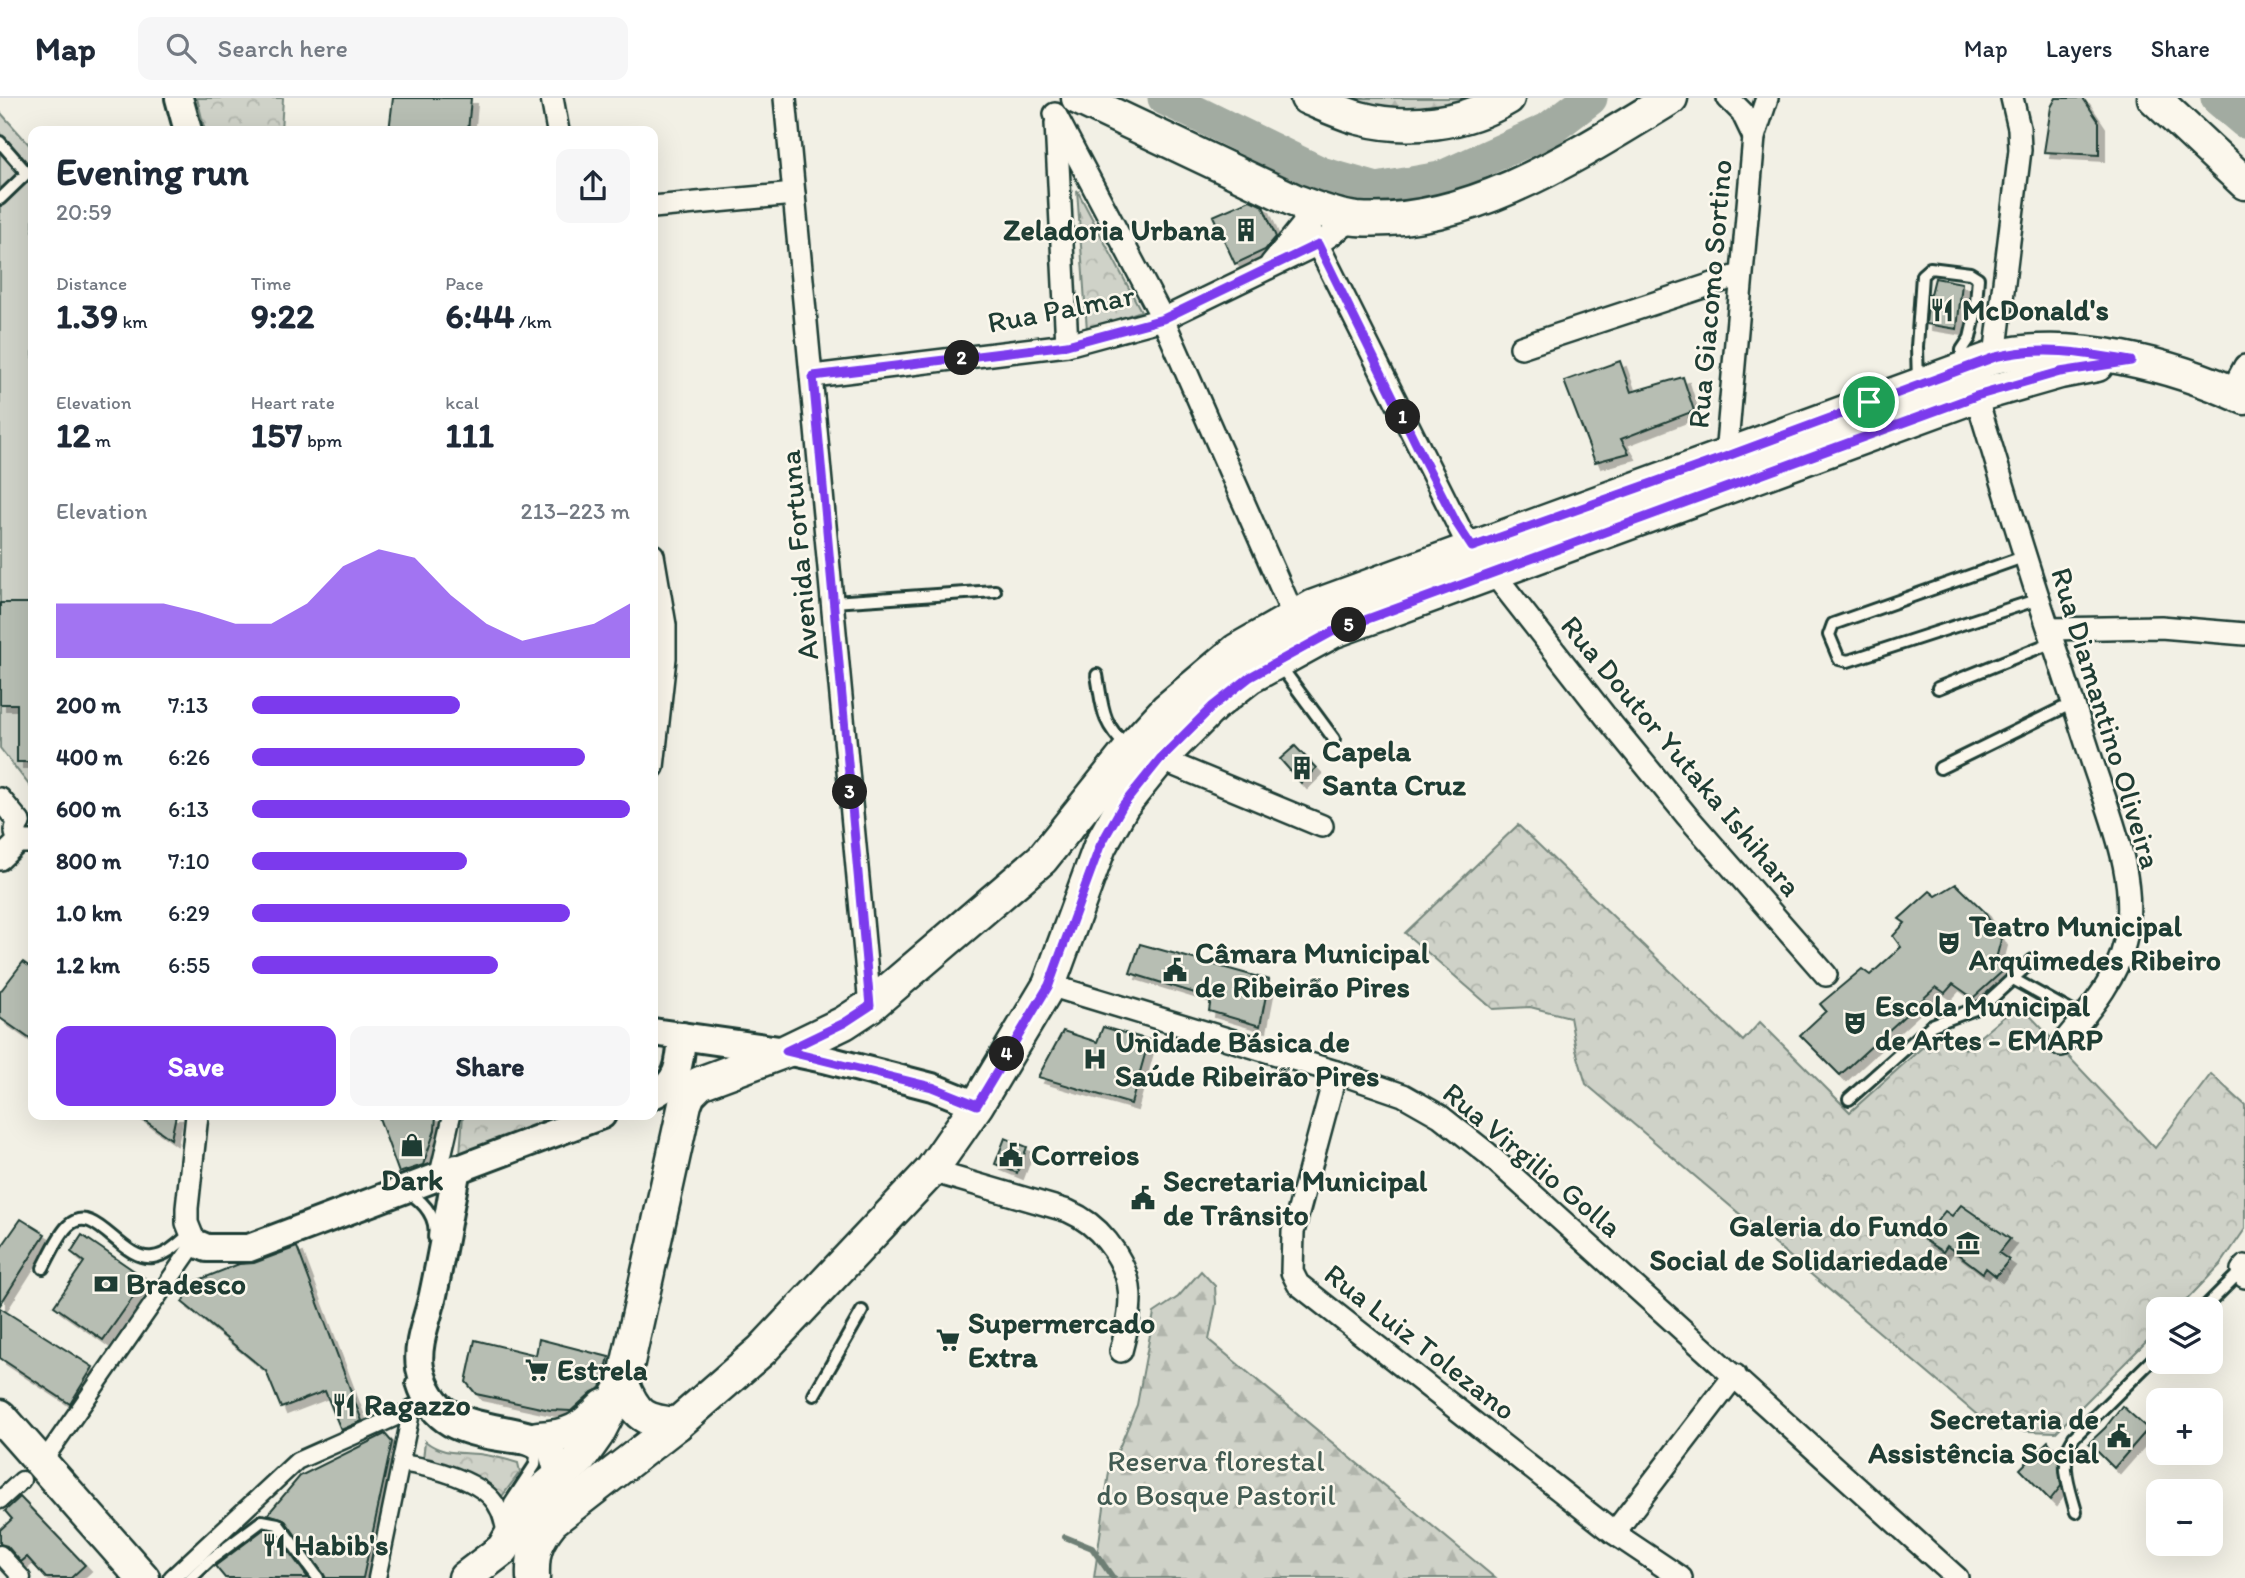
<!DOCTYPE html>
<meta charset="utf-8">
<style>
body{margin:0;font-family:Itim,sans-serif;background:#f6f6f7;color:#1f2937;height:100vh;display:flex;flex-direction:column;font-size:26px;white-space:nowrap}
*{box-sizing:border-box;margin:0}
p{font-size:23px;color:#747a83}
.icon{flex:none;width:38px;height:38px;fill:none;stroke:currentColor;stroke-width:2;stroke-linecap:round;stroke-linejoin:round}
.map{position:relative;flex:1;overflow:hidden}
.details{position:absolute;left:28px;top:28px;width:630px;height:994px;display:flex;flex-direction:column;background:#fff;border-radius:14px;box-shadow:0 7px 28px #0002}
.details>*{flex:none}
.tools{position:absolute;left:2146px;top:1199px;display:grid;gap:14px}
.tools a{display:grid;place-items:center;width:77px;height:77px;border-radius:14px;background:#fff;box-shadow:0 7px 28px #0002;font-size:35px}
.pin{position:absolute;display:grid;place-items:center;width:60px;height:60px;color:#fff;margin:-30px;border:4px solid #fff;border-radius:50%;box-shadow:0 2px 7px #0007}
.km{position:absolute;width:35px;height:35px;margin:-18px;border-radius:50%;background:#222;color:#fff;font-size:19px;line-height:35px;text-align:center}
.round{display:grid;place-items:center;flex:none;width:74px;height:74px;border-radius:14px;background:#f6f6f7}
.head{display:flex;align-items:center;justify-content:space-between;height:119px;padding:0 28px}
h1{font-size:38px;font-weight:800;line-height:52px}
.figures{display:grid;grid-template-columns:repeat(3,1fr);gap:10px;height:119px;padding:7px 28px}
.figures div{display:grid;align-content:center}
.figures b{font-size:35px;font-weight:800}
.figures small{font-size:19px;font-weight:400}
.figures p{font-size:19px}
.chart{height:196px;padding:14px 28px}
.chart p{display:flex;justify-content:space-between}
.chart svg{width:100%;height:126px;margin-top:7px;fill:#7c3aed;opacity:.7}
.primary-button{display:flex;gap:14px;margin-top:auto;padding:14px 28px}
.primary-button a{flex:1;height:80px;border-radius:14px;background:#7c3aed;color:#fff;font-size:28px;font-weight:800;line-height:80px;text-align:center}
.primary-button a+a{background:#f6f6f7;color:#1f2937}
ul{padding:0 28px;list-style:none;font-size:23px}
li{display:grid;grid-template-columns:112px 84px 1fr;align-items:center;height:52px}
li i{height:18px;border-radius:9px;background:#7c3aed}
header{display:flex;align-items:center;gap:42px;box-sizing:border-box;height:98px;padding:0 35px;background:#fff;border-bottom:2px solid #e0e1e3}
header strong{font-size:33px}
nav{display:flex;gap:38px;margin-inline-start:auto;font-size:24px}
.search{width:490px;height:63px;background:#f6f6f7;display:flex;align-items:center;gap:18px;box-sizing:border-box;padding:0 24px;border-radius:14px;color:#747a83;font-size:26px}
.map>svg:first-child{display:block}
.forest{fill:url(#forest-firs);stroke:#77887e;stroke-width:2}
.park{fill:url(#park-crowns);stroke:#77887e;stroke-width:2}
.pitch{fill:#cfd2c8;stroke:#77887e;stroke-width:2}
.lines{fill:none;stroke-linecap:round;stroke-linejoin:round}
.stream{stroke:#6e7f75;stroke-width:6}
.river{stroke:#a2aba1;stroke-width:35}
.building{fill:#b7beb3;stroke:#1f3d34;stroke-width:2;filter:url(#shadow)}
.service-casing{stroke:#1f3d34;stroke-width:16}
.pedestrian-casing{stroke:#1f3d34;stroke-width:21}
.minor-casing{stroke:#1f3d34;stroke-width:26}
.tertiary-casing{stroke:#1f3d34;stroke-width:32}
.secondary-casing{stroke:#1f3d34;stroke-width:37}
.service{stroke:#fbf7ec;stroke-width:10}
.pedestrian{stroke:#fbf7ec;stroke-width:16}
.minor{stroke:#fbf7ec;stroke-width:21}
.tertiary{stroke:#fbf7ec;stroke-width:26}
.secondary{stroke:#fbf7ec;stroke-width:32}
.route-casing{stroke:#fff;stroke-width:14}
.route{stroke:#7c3aed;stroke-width:9}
.labels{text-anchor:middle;stroke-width:5;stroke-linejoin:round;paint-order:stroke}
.poi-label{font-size:30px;font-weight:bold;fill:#1f3d34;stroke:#fbf7ec;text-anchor:start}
.street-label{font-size:30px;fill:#1f3d34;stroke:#fbf7ec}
.park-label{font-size:30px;fill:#425b52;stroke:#fbf7ec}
</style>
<header>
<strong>Map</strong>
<div class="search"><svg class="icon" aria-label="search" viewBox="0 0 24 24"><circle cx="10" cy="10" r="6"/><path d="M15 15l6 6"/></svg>Search here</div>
<nav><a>Map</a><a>Layers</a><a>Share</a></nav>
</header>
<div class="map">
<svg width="2245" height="1480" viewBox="0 0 2245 1480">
<defs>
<pattern id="forest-firs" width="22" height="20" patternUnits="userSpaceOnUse" patternTransform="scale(1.75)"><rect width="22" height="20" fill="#cfd2c8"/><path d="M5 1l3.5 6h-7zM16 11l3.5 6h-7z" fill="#b1b5ac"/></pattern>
<pattern id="park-crowns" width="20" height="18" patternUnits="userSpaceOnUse" patternTransform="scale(1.75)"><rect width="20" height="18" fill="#cfd2c8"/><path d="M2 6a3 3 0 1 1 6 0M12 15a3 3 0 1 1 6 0" fill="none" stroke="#b1b5ac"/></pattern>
<filter id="shadow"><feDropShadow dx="6" dy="6" stdDeviation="0" flood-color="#0004"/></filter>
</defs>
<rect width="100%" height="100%" fill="#f2f0e5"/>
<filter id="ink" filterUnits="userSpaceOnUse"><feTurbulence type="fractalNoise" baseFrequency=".0143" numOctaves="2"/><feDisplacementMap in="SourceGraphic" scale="14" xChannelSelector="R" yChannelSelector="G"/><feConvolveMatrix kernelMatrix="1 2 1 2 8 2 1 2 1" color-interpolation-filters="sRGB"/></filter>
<g filter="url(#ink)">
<g class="forest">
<polygon points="1318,0 1484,0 1428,20"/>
<polygon points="1201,1173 1215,1188 1216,1206 1209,1242 1495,1480 1094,1480 1109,1374 1137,1307 1154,1215 1178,1199"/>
</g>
<g class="park">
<polygon points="197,0 283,0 281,33 205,33"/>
<polygon points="1077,92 1141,213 1087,232"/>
<polygon points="1518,727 1743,943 1760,924 1850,1014 1944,930 1965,951 2019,906 2155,1050 2211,976 2245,1007 2245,1131 2221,1166 2178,1211 2158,1211 2158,1232 2056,1334 1995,1332 1586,986 1576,952 1570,919 1530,909 1493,911 1405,835"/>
<polygon points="463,1017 544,1017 538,1029 460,1056"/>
<path d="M425,1343C443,1357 458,1354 479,1356C492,1358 506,1361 518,1365L520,1374L500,1401L423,1362Z"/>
</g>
<polygon class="pitch" points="0,14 33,51 33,692 0,650"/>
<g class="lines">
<polyline class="stream" points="1065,1439 1092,1450 1113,1480"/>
<g class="river">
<polyline points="1165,0 1321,76 1377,92 1440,81 1548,32 1590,0"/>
<polyline points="2218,0 2245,23"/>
</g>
</g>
<g class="building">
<polygon points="393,0 471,0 468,33 389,33"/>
<polygon points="2056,0 2083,0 2099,24 2099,57 2044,54 2051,9"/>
<polygon points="1250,102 1263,108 1276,139 1265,152 1235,166 1213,118"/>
<polygon points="1935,180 1962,185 1957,231 1926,226 1929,196 1931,196"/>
<polygon points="1620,263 1631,294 1683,279 1694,313 1621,341 1629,355 1595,364 1564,283"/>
<polygon points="0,505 33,505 33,664 17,664 17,606 0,606"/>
<polygon points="1295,648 1316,670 1301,685 1280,661"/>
<polygon points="1956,786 1984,813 2001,842 1997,857 2004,872 1973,900 1953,886 1945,895 1936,889 1840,977 1800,937 1826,913 1820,906 1862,871 1870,877 1901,849 1893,838 1905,825 1899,821 1930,793 1936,798"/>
<polygon points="1140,846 1269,882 1260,928 1209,913 1211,900 1130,875"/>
<polygon points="23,864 33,871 33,943 0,920 0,894"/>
<polygon points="1103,929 1149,942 1131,1006 1038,979 1063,933 1097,944"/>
<polygon points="137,1017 176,1017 171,1041"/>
<polygon points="378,1017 436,1017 435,1032 423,1067 399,1075"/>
<polygon points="1005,1040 1027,1049 1017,1075 995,1066"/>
<polygon points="1961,1107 2010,1141 1999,1155 2009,1162 1996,1178 1986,1170 1983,1175 1947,1148 1943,1154 1923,1141 1945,1113 1952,1118"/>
<polygon points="21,1121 45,1136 0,1207 0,1151"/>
<polygon points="82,1137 146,1181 103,1242 54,1208 84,1164 71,1154"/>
<polygon points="297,1149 362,1323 341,1332 325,1293 281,1310 266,1273 182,1204 196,1183 239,1166 254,1165"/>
<polygon points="0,1210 93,1269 70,1306 0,1260"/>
<polygon points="539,1241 609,1259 601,1290 592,1294 571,1313 550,1312 476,1296 466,1284 475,1242 536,1257"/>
<polygon points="2122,1308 2148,1331 2114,1370 2089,1345 2105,1330"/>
<polygon points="385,1336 392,1344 363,1480 326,1480 284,1421 268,1416 300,1378"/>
<polygon points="2048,1343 2058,1358 2061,1388 2050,1402 2020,1371"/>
<polygon points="20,1399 85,1467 71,1480 46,1480 27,1459 21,1464 7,1448 0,1446 0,1432 12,1421 5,1413"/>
<polygon points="264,1431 274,1433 308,1480 225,1480 215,1468"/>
</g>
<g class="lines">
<g class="service-casing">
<g id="service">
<polyline points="0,44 27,75 0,101"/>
<polyline points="1918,285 1917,249 1922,177 1930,170 1970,175 1978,180 1975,218 1970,240 1962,252 1961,268"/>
<polyline points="2026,458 1833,526 1829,537 1839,561 1848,563 2039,501"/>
<polyline points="833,504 995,493"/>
<polyline points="1278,565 1334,641"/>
<path d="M1097,577C1103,611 1101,624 1127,649"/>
<polyline points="1938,590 2053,544"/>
<polyline points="1940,670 2073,605"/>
<polyline points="2013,881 2083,920"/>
<polyline points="1849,1001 1932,927 1983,908 2033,862"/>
<path d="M407,1093C422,1103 438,1118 434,1139"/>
<path d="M43,1170C50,1157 58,1138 68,1128C95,1102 121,1164 153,1159C168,1157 179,1145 190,1136"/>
<polyline points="2203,1211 2242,1172"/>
<path d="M412,1285C426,1332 460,1342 505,1348C516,1350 528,1349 536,1357L535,1367L510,1405L506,1423"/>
<polyline points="814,1297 862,1213"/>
<path d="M2076,1414C2069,1388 2058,1363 2074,1339L2158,1256"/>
<polyline points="191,1480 210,1462 262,1423 278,1426 318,1480"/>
</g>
</g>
<g class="pedestrian-casing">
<g id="pedestrian">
<polyline points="438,1078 452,1017"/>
<polyline points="42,1365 195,1145"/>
<path d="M401,1365C429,1369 485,1382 498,1410C502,1416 503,1424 505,1431"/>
<polyline points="0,1402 22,1382"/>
<polyline points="0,1456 22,1480"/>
<polyline points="172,1480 297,1363 421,1308"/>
<polyline points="377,1480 412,1310"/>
</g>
</g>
<g class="minor-casing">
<g id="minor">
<polyline points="552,0 558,33"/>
<polyline points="785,0 870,908"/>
<polyline points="1728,0 1742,14 1754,39"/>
<polyline points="1055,16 1163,221 1294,519"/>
<polyline points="1056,25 1067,247"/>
<polyline points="1296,103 1462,435 1606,619 1687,718 1826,877"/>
<polyline points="653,109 794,96"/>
<polyline points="1271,166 1306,123"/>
<polyline points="1521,249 1740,177"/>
<polyline points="1995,259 2020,52 2019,30 2012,0"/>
<polyline points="813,278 1067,247 1163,221 1318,146 1354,121"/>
<polyline points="2231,294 2245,268"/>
<path d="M1976,298C2000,376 2023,455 2049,532C2064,576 2078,620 2092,663C2111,721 2139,783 2125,844C2116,884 2086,916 2061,947"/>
<polyline points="1725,369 1754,39 1767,0"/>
<polyline points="653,457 665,527 665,560 653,669"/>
<polyline points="2049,531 2161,529 2245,536"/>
<polyline points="1160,661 1322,728"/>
<polyline points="0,701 19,724"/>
<path d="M19,724C14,732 15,739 23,744H33"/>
<polyline points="0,761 20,742"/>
<polyline points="1049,887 1336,974 1403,997 1440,1018 1487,1055 1957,1480"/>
<polyline points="1336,974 1293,1134 1292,1174 1298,1186 1614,1435 1681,1480"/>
<path d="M931,1073L1068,1113C1084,1120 1096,1129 1107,1143C1137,1180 1133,1209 1121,1253"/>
<polyline points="195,1145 187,1125 187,1110 197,1017"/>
<polyline points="2245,1168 2242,1172 2245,1179"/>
<polyline points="1614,1435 1735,1277"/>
</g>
</g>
<g class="tertiary-casing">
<g id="tertiary">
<polyline points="179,0 188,33"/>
<polyline points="653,934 786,953 824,961 932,989 977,1007"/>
<path d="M653,997C679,985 680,965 682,938"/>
<path d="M457,1070C449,1113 442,1155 433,1197C428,1220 416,1246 420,1270C424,1289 435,1309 452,1317C483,1333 519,1330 550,1346L557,1372L555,1397"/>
<polyline points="195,1145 207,1150 249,1150 602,1017"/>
</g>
</g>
<g class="secondary-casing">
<g id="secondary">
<path d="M1078,0L1296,103C1315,110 1336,119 1357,121C1469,129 1579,56 1671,0"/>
<path d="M1307,0C1324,7 1341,15 1359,20C1407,33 1465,26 1508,0"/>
<polyline points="2154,0 2245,85"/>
<path d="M623,1287C636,1318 644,1323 677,1326"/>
<polyline points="0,1318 143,1480"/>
<path d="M538,1340C572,1338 580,1332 604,1308"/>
<path d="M465,1480L503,1451L532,1401L580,1361L597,1337L623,1287L685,1006L689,996L700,985L786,953L844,925L870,908L1042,761L1130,651L1166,612L1237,552L1314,508L1995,259C2072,240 2174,267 2245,300"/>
<path d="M533,1480C532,1454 536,1443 552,1423L677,1326L762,1252L931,1073L977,1007L1049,887L1100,748L1123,707L1160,661L1213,608L1250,579L1332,534L1976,298L2060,274L2097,267"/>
</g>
</g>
<use href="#service" class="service"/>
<use href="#pedestrian" class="pedestrian"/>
<use href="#minor" class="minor"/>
<use href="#tertiary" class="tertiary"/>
<use href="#secondary" class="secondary"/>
</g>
</g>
<g class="lines" filter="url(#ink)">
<g class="route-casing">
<path id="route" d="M1318,146L1423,360L1457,426L1472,449L1725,359L1995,259C2041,247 2085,255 2131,263L2060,274L1976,298L1332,534L1250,579L1213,608L1160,661L1123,707L1100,748L1049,887L977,1007L932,989L786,953L844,925L870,908L813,278L1067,247L1163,221Z"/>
</g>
<use href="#route" class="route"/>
</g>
<defs>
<g id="building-bare" transform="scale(1.89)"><path d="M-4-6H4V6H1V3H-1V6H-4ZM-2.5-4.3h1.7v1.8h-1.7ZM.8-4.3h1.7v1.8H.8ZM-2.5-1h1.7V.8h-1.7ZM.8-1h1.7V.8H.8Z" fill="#1f3d34" stroke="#fbf7ec" stroke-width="2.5" paint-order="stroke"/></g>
<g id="restaurant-bare" transform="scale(1.89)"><path d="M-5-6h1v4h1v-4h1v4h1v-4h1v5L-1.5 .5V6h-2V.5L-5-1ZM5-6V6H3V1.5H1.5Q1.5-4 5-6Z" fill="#1f3d34" stroke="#fbf7ec" stroke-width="2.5" paint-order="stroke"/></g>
<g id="theatre-bare" transform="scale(1.89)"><path d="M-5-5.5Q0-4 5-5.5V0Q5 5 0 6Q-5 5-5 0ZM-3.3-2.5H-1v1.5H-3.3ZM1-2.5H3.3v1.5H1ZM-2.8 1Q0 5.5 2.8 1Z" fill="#1f3d34" stroke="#fbf7ec" stroke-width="2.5" paint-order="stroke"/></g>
<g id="civic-bare" transform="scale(1.89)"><path d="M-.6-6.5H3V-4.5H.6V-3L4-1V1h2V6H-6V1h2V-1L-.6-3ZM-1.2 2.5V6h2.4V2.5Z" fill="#1f3d34" stroke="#fbf7ec" stroke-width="2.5" paint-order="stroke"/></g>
<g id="hospital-bare" transform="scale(1.89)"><path d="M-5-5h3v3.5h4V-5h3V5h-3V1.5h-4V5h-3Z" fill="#1f3d34" stroke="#fbf7ec" stroke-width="2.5" paint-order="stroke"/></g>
<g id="shop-bare" transform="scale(1.89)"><path d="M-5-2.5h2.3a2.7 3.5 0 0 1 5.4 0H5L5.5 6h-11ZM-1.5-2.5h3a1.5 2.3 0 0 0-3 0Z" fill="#1f3d34" stroke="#fbf7ec" stroke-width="2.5" paint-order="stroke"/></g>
<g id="museum-bare" transform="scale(1.89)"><path d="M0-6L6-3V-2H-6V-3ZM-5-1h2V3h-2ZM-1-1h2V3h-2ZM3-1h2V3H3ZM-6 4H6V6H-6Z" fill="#1f3d34" stroke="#fbf7ec" stroke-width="2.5" paint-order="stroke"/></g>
<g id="bank-bare" transform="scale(1.89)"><path d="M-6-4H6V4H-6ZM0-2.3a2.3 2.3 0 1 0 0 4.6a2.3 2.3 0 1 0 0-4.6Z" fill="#1f3d34" stroke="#fbf7ec" stroke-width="2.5" paint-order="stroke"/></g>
<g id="supermarket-bare" transform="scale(1.89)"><path d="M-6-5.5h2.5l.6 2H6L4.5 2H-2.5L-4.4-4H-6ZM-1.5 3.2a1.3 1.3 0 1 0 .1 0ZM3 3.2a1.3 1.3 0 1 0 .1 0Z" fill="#1f3d34" stroke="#fbf7ec" stroke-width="2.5" paint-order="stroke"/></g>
</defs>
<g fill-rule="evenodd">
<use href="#building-bare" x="1246" y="132"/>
<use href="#restaurant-bare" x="1942" y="212"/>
<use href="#building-bare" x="1302" y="670"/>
<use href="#theatre-bare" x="1949" y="845"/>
<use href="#civic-bare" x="1175" y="872"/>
<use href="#theatre-bare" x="1855" y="925"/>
<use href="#hospital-bare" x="1095" y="961"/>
<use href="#shop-bare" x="412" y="1047"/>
<use href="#civic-bare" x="1011" y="1057"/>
<use href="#civic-bare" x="1143" y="1100"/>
<use href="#museum-bare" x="1968" y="1145"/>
<use href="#bank-bare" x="106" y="1186"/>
<use href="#supermarket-bare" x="948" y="1242"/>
<use href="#supermarket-bare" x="537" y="1272"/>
<use href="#restaurant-bare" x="344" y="1307"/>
<use href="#civic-bare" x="2119" y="1338"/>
<use href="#restaurant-bare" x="274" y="1447"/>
</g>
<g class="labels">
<g class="poi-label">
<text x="1226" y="142" text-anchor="end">Zeladoria Urbana</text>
<text x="1962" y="222">McDonald's</text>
<text x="1322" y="663">Capela<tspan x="1322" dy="34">Santa Cruz</tspan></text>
<text x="1969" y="838">Teatro Municipal<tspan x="1969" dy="34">Arquimedes Ribeiro</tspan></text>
<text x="1195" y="865">Câmara Municipal<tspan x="1195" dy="34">de Ribeirão Pires</tspan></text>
<text x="1875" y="918">Escola Municipal<tspan x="1875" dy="34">de Artes - EMARP</tspan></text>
<text x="1115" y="954">Unidade Básica de<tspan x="1115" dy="34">Saúde Ribeirão Pires</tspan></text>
<text x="1031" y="1067">Correios</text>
<text x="412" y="1092" text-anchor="middle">Dark</text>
<text x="1163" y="1093">Secretaria Municipal<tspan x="1163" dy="34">de Trânsito</tspan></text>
<text x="1948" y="1138" text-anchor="end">Galeria do Fundo<tspan x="1948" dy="34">Social de Solidariedade</tspan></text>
<text x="126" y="1196">Bradesco</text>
<text x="968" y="1235">Supermercado<tspan x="968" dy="34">Extra</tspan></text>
<text x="557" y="1282">Estrela</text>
<text x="364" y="1317">Ragazzo</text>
<text x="2099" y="1331" text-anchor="end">Secretaria de<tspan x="2099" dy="34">Assistência Social</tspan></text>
<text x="294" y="1457">Habib's</text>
</g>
<g class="street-label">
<text transform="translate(1710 196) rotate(-85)" y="10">Rua Giacomo Sortino</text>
<text transform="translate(1061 211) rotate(-11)" y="10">Rua Palmar</text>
<text transform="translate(799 457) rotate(-95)" y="10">Avenida Fortuna</text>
<text transform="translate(2106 620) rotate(73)" y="10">Rua Diamantino Oliveira</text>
<text transform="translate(1681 658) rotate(50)" y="10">Rua Doutor Yutaka Ishihara</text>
<text transform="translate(1532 1062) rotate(40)" y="10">Rua Virgilio Golla</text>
<text transform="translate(1420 1244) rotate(38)" y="10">Rua Luiz Tolezano</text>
</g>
<g class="park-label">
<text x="1216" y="1373">Reserva florestal<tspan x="1216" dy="34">do Bosque Pastoril</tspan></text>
</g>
</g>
</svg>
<div class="tools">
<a><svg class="icon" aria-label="layers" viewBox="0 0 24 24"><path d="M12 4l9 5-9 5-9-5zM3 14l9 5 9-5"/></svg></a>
<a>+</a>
<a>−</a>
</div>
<div class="pin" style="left:1869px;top:304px;background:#1e9e55"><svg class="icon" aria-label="arrive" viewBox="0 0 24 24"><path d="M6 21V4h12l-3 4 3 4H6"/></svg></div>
<b class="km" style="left:1403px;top:319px">1</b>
<b class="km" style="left:962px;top:260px">2</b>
<b class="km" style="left:850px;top:694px">3</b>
<b class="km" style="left:1007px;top:956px">4</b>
<b class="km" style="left:1349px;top:527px">5</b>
<section class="details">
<div class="head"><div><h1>Evening run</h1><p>20:59</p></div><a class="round"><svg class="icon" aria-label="share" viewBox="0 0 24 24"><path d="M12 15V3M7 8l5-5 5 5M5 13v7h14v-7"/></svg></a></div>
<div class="figures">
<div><p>Distance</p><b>1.39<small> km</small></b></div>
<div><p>Time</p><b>9:22</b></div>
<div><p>Pace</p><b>6:44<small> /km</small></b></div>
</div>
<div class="figures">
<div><p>Elevation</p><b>12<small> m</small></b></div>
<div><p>Heart rate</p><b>157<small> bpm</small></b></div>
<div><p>kcal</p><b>111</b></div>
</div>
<div class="chart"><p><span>Elevation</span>213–223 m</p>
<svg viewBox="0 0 160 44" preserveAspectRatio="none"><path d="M0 44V25L10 25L20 25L30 25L40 28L50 32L60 32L70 25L80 12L90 6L100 9L110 22L120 32L130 38L140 35L150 32L160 25V44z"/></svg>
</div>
<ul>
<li><b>200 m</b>7:13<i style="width:55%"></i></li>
<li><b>400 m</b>6:26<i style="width:88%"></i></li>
<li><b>600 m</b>6:13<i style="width:100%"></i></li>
<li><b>800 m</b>7:10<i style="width:57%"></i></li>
<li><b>1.0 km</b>6:29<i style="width:84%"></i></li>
<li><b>1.2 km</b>6:55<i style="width:65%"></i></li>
</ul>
<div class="primary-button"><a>Save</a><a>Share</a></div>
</section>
</div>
